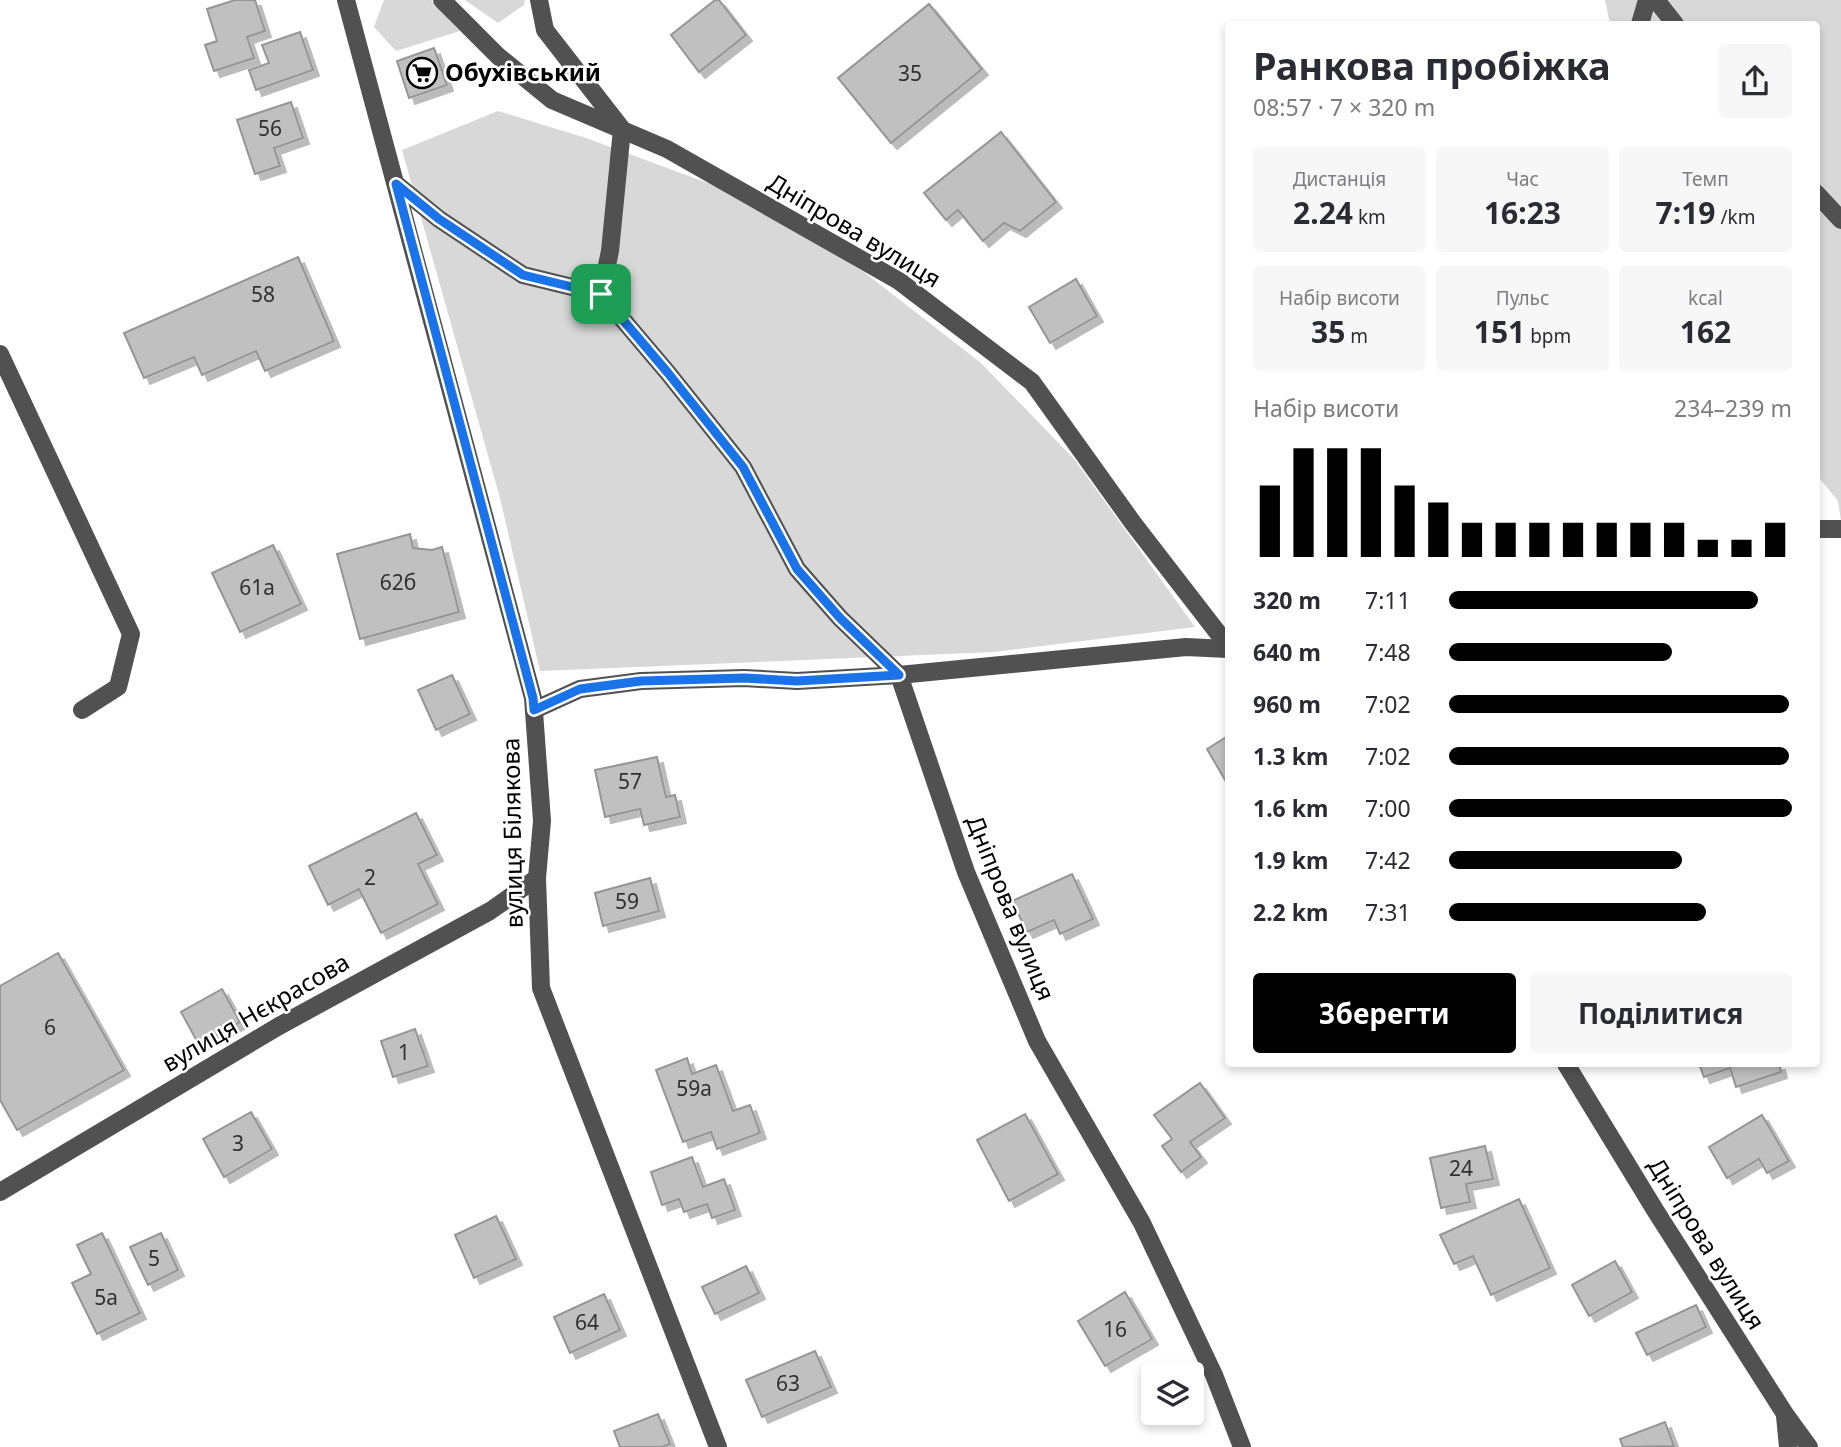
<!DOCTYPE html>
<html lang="uk">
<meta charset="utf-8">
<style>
body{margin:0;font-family:"Noto Sans",sans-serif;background:#f7f7f7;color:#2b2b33;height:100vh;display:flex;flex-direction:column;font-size:26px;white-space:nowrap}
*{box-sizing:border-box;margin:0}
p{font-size:23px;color:#7c7c81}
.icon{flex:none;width:38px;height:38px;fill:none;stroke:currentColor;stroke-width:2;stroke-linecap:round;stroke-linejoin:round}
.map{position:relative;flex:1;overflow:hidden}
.sheet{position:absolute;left:1225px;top:21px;width:595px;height:1046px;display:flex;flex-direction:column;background:#fff;border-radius:7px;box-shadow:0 4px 10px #0003}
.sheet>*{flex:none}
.controls{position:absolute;left:1141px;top:1362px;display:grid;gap:14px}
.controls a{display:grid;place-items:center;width:63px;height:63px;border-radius:7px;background:#fff;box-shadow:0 4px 10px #0003;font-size:35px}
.pin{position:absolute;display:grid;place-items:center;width:60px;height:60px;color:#fff;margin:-30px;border-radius:14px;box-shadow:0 4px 10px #0006}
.round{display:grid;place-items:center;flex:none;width:74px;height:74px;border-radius:7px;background:#f7f7f7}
.summary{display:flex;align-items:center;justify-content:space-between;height:119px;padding:0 28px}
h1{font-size:38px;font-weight:700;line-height:52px}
.metrics{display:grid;grid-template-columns:repeat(3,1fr);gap:10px;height:119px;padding:7px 28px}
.metrics div{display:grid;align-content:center;border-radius:7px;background:#f7f7f7;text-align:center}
.metrics b{font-size:30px;font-weight:700}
.metrics small{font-size:19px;font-weight:400}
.metrics p{font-size:19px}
.chart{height:196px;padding:14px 28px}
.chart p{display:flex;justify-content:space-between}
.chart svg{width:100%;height:126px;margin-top:7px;stroke:#000;stroke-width:6}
.primary-button{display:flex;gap:14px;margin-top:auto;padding:14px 28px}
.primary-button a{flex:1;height:80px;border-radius:7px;background:#000;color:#fff;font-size:28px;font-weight:700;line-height:80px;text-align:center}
.primary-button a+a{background:#f7f7f7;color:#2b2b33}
ul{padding:0 28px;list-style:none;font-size:23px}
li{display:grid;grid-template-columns:112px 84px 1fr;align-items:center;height:52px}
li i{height:18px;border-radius:9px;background:#000}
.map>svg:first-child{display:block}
.green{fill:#d8d8d8}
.building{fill:#c0c0c0;stroke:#959595;stroke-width:2;filter:url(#shadow)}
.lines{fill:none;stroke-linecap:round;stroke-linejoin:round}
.minor{stroke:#515151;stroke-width:18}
.route-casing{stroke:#fff;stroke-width:14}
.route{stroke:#1a73e8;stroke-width:9}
.labels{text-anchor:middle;stroke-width:5;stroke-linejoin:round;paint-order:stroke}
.number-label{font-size:21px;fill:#303030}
.poi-label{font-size:24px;font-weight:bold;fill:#000;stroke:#fff;text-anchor:start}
.street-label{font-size:24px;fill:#000;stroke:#fff}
</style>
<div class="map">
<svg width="1841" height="1447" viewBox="0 0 1841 1447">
<defs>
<filter id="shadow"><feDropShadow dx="6" dy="6" stdDeviation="0" flood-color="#0004"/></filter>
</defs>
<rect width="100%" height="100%" fill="#fff"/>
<g class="green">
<polygon points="384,0 431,0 460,31 396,51 374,27"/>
<polygon points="465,0 525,0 524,5 498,23"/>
<polygon points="1605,0 1841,0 1841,521 1838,501 1817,475 1816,24 1610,24"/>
<polygon points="498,111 586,138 724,189 864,272 981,363 1075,460 1195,627 994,652 540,671 500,498 402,150"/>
</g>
<g class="building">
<polygon points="235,0 255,0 265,31 247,37 254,58 214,71 205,45 217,41 207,9"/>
<polygon points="715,0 719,0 746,35 699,72 671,35"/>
<polygon points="929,4 982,69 891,143 838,78"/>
<polygon points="300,32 313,70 256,90 249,70 269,63 262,45"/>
<polygon points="434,48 447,85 409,98 397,61"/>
<polygon points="291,102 303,138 274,148 280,166 255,174 237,120"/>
<polygon points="1001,132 1056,202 1020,231 1004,223 983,241 958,210 946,220 924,193"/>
<polygon points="298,257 334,341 265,371 256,351 202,375 194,357 144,378 124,333"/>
<polygon points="1076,279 1097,316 1050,343 1029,307"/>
<polygon points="410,534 413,548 432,550 442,547 459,612 360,639 337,554"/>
<polygon points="273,545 301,604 240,632 212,573"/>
<polygon points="452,675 470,714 436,730 418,690"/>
<polygon points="1228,736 1228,785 1207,749"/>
<polygon points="657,757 666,797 675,795 680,817 644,825 640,809 605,817 595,770"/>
<polygon points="416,813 437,855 418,864 438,904 381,933 359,889 328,905 309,866"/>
<polygon points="1072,874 1093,919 1060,934 1054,920 1027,932 1012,901"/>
<polygon points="650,878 659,911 603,926 595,893"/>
<polygon points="58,953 124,1070 17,1130 0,1100 0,986"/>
<polygon points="222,989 240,1022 199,1045 181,1012"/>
<polygon points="415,1029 428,1066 393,1077 381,1041"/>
<polygon points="687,1058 692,1074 716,1065 733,1111 750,1105 760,1133 717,1149 711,1132 683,1142 656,1070"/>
<polygon points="1699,1064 1779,1064 1781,1072 1736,1087 1730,1068 1704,1077"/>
<polygon points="1200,1083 1225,1118 1190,1142 1201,1157 1181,1172 1162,1146 1172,1139 1154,1115"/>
<polygon points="251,1112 272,1149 224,1177 203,1139"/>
<polygon points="1025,1114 1058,1174 1009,1201 977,1140"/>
<polygon points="1762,1115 1789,1161 1767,1173 1759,1159 1727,1178 1709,1147"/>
<polygon points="1485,1146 1493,1179 1466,1184 1470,1202 1441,1208 1430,1158"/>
<polygon points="692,1157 703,1187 724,1179 735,1210 712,1218 707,1204 684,1212 679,1199 662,1205 651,1172"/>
<polygon points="1519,1199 1550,1268 1491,1295 1473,1256 1454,1264 1440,1235"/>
<polygon points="496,1216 516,1259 474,1278 455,1235"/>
<polygon points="102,1233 140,1313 97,1334 72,1283 91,1274 77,1245"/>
<polygon points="161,1233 178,1270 148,1285 130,1247"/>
<polygon points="1615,1261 1632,1292 1589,1316 1572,1285"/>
<polygon points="746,1266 759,1293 715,1314 702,1287"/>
<polygon points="1125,1292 1152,1339 1105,1366 1078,1321"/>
<polygon points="604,1294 620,1330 570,1353 554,1317"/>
<polygon points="1696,1305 1706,1327 1647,1355 1636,1333"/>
<polygon points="815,1351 831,1387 762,1417 746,1380"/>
<polygon points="658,1414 670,1444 662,1447 620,1447 614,1431"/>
<polygon points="1665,1422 1674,1446 1623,1447 1620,1439"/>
</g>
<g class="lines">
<g class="minor">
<polyline points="346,0 533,698 542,821 537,878 541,988 718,1447"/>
<polyline points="442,0 498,56 552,100 667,149 899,281 1032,382 1133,523 1228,646"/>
<polyline points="539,0 545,30 622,129 610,251 601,294 668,373 743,467 797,569 840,618 899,675 966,872 1037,1041 1142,1223 1214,1375 1242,1447"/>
<polyline points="1656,0 1675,24"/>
<polyline points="1640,24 1647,0"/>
<polyline points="396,184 439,219 523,275 601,294"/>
<polyline points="1816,193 1841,220"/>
<polyline points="0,354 131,634 118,687 82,710"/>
<polyline points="1816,529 1841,529"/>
<polyline points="534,710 580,689 641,681 744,678 797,681 899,675 1186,647 1228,649"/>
<polyline points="1566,1064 1655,1210 1785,1414 1809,1447"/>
<polyline points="0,1192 279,1026 490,911 537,878"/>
<polyline points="1785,1416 1788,1447"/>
</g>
</g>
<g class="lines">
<g class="route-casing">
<polygon id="route" points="396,184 439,219 523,275 601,294 668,373 743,467 797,569 840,618 899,675 797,681 744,678 641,681 580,689 534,710 533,698"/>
</g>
<use href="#route" class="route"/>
</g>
<defs>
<g id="supermarket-ring" transform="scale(1.575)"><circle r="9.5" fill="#fff" stroke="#000" stroke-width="1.5"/><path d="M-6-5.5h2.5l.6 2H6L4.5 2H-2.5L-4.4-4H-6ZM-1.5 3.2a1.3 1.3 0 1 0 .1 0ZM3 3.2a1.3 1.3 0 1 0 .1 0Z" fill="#000"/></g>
</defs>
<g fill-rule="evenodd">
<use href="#supermarket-ring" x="422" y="73"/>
</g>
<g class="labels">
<g class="number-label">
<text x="910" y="81">35</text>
<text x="270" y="136">56</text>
<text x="263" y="302">58</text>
<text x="398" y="590">62б</text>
<text x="257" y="595">61а</text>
<text x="630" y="789">57</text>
<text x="370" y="885">2</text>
<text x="627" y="909">59</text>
<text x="50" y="1035">6</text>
<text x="404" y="1060">1</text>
<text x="694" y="1096">59а</text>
<text x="238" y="1151">3</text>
<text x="1461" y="1176">24</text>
<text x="154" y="1266">5</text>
<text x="106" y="1305">5а</text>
<text x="587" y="1330">64</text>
<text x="1115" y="1337">16</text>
<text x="788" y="1391">63</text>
</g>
<g class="poi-label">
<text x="445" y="81">Обухівський</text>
</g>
<g class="street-label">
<text transform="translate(854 231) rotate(31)" y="8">Дніпрова вулиця</text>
<text transform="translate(513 833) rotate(-91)" y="8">вулиця Білякова</text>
<text transform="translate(1010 908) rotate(68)" y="8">Дніпрова вулиця</text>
<text transform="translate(256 1013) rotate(-30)" y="8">вулиця Нєкрасова</text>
<text transform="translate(1706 1244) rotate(58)" y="8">Дніпрова вулиця</text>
</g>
</g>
</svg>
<div class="controls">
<a><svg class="icon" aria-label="layers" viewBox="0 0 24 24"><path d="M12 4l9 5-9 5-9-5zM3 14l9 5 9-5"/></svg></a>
</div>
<div class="pin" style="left:601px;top:294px;background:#1e9e55"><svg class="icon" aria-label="arrive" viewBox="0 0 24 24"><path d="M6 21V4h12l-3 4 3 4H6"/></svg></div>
<section class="sheet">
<div class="summary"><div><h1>Ранкова пробіжка</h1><p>08:57 · 7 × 320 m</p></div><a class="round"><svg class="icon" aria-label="share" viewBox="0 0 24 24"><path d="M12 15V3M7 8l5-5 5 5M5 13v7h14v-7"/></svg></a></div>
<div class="metrics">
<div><p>Дистанція</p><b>2.24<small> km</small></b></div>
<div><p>Час</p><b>16:23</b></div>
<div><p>Темп</p><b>7:19<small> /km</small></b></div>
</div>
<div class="metrics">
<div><p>Набір висоти</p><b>35<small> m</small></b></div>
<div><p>Пульс</p><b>151<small> bpm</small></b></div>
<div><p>kcal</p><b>162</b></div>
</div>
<div class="chart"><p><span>Набір висоти</span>234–239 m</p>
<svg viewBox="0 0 160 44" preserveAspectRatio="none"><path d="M5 44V19M15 44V6M25 44V6M35 44V6M45 44V19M55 44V25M65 44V32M75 44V32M85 44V32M95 44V32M105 44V32M115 44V32M125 44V32M135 44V38M145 44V38M155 44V32"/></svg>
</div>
<ul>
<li><b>320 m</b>7:11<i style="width:90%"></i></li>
<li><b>640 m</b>7:48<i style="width:65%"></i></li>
<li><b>960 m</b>7:02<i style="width:99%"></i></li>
<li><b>1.3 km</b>7:02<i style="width:99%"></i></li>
<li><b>1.6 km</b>7:00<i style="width:100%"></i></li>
<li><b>1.9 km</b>7:42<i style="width:68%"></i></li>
<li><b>2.2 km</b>7:31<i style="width:75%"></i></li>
</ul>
<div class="primary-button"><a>Зберегти</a><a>Поділитися</a></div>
</section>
</div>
